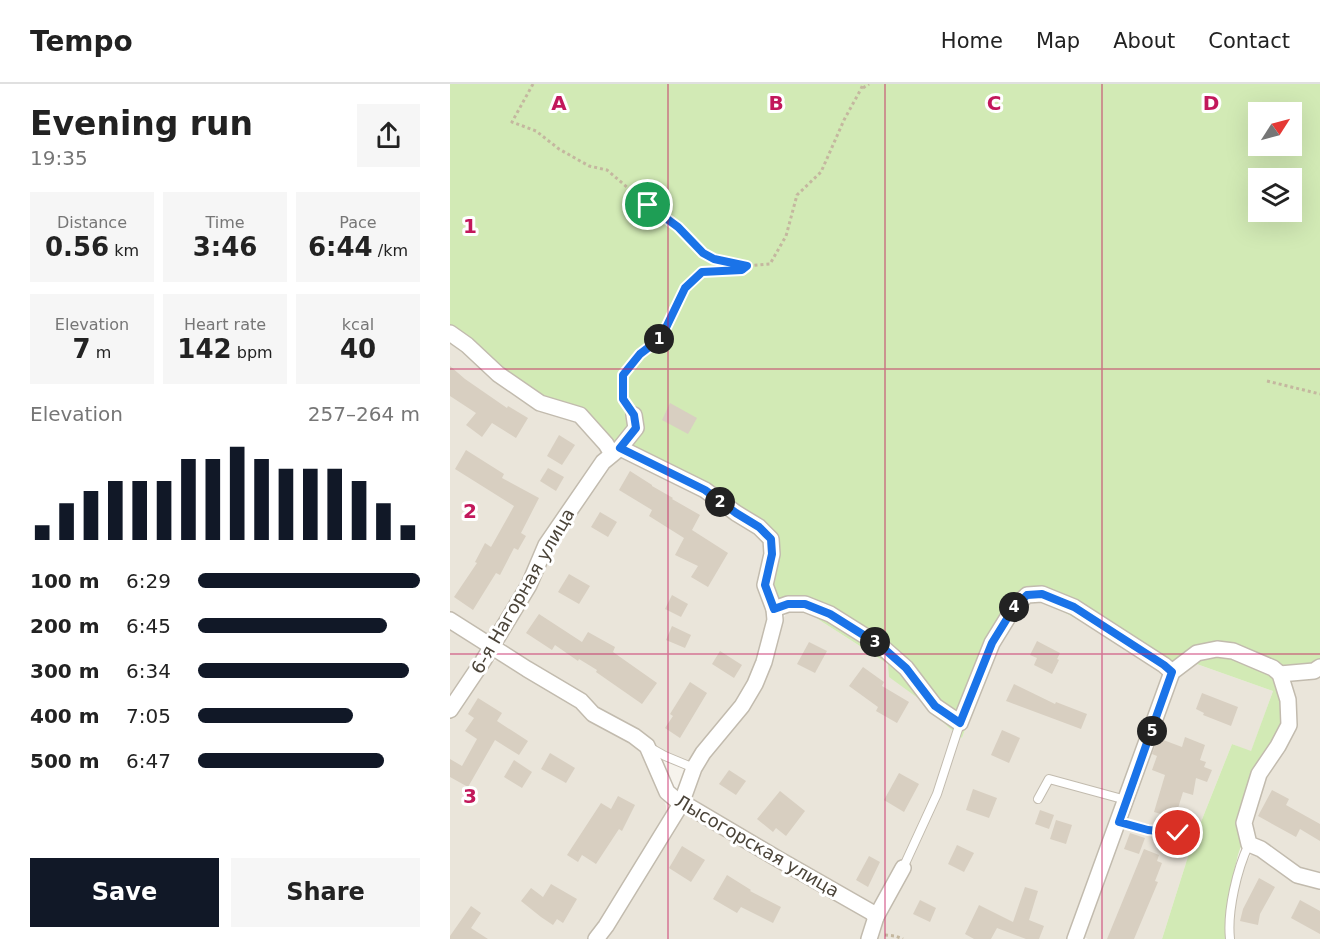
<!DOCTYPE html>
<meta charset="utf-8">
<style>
body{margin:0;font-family:"DejaVu Sans",sans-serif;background:#f6f6f6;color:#222;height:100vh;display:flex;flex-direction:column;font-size:22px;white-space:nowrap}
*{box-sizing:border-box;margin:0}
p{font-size:20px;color:#767676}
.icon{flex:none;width:33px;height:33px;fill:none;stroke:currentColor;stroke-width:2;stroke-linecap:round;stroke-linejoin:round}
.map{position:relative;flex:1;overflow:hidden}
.drawer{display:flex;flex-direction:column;background:#fff;width:450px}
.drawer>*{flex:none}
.needle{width:39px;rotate:54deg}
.buttons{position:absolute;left:798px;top:18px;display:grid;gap:12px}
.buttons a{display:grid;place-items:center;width:54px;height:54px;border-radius:0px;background:#fff;box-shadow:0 6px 24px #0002;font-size:30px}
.pin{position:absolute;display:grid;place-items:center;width:51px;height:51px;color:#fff;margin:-26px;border:3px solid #fff;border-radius:50%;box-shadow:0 2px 6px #0007}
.km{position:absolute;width:30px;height:30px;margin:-15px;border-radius:50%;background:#222;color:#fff;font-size:16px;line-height:30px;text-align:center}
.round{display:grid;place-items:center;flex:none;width:63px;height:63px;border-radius:0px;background:#f6f6f6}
.head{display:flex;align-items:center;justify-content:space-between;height:102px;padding:0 30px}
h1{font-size:33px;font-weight:700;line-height:45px}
.metrics{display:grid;grid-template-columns:repeat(3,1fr);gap:9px;height:102px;padding:6px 30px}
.metrics div{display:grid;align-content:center;border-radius:0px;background:#f6f6f6;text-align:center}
.metrics b{font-size:26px;font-weight:700}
.metrics small{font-size:16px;font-weight:400}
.metrics p{font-size:16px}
.chart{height:168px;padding:12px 30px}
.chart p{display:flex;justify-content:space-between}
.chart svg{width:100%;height:108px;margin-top:6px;stroke:#111827;stroke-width:6}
.primary-button{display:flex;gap:12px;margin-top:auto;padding:12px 30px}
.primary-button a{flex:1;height:69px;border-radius:0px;background:#111827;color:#fff;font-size:24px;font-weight:700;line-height:69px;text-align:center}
.primary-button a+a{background:#f6f6f6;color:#222}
ul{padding:0 30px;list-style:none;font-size:20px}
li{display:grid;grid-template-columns:96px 72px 1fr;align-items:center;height:45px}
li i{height:15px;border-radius:8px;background:#111827}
header{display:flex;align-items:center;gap:36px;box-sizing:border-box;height:84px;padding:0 30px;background:#fff;border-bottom:2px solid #e0e0e0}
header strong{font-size:28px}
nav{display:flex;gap:33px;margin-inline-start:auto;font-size:21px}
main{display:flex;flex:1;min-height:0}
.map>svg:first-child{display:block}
.residential{fill:#eae5da}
.green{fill:#d2eab5;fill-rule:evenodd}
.building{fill:#d8cfc1}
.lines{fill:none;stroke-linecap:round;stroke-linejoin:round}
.service-casing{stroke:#c2bbae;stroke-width:10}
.minor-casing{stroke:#c2bbae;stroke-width:18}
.path{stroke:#c4b79f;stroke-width:3;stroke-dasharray:3 3;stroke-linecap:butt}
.service{stroke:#fff;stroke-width:8}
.minor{stroke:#fff;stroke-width:15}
.route-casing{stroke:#fff;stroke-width:12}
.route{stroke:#1a73e8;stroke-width:8}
.grid{fill:none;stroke:#c2185b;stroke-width:1.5;stroke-opacity:0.55}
.labels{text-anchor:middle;stroke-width:6;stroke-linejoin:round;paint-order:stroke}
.street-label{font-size:18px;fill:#4b4439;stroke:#fff}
.grid-label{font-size:20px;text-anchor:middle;font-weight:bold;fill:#c2185b;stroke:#fff;stroke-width:6;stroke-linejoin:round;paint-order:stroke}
</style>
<header>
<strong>Tempo</strong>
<nav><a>Home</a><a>Map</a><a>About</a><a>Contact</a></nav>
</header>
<main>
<section class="drawer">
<div class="head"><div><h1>Evening run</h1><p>19:35</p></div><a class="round"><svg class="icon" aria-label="share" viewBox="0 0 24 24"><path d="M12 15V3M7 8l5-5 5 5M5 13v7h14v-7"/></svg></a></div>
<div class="metrics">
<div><p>Distance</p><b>0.56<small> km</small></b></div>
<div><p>Time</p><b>3:46</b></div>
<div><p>Pace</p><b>6:44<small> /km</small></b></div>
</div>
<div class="metrics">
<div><p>Elevation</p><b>7<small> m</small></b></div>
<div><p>Heart rate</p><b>142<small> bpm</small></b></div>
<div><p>kcal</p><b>40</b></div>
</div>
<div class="chart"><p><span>Elevation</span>257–264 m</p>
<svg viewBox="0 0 160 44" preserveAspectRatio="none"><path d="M5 44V38M15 44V29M25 44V24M35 44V20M45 44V20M55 44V20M65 44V11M75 44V11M85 44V6M95 44V11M105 44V15M115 44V15M125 44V15M135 44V20M145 44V29M155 44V38"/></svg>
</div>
<ul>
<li><b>100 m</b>6:29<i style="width:100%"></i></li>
<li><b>200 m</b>6:45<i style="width:85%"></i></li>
<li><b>300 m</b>6:34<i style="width:95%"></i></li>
<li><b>400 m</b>7:05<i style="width:70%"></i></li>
<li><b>500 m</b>6:47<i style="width:84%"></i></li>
</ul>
<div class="primary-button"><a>Save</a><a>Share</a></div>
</section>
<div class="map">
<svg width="870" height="855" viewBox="0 0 870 855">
<rect width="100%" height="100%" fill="#f6f3ec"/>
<g class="residential">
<polygon points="0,254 129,335 154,370 48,543 40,550 32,550 0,531"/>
<polygon points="171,369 254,409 318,458 322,536 301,598 242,676 238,677 216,669 200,660 58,565 54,557 55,549 155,381"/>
<polygon points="580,516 592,516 704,578 712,590 713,604 620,855 423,855 430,837 242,717 240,709 246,687 277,645 329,540 337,529 352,525 438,580 472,617 498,643 512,654 545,561 566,528"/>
<polygon points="0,541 27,558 30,565 28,574 0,619"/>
<polygon points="51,575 182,655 200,676 216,722 216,732 140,855 0,855 0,634 36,581 43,577"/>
<polygon points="741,578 823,607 801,668 782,660 741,763 712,855 638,855 629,851 723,603 736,582"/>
<polygon points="870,593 870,793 848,786 801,752 797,740 839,600 843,594"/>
<polygon points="234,728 418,832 417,855 150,855"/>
<polygon points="810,769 870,800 870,855 783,855 786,813 796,779 801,771"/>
</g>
<g class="green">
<path d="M0,0H870V577L859,583L840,585L825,581L783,563L719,580L704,578L592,516H580L566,528L545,561L512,654L498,643L472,617L439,593L438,580L352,525L337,529L325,515L320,500L324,454L160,360L132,328L91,315L0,246ZM808,28H842V62H808ZM808,94H842V128H808Z"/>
<polygon points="783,571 821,587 835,616 832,640 788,771 778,813 776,855 712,855 741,763 782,660 801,667 823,607 741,578 749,572"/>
</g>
<g class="building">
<polygon points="0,282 15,295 57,324 58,322 78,334 66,354 42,339 32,353 16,341 26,329 0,312"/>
<polygon points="220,319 247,334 238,350 212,336"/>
<polygon points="109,351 125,361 112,381 97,372"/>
<polygon points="16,366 54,390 52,394 89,414 71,449 76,452 68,466 64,464 50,491 46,489 23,526 4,513 27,479 25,478 35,459 41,463 64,422 5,385"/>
<polygon points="98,384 114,393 106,407 90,397"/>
<polygon points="180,387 202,401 202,402 223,414 222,415 250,431 242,446 278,469 258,503 241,493 248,482 225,471 234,454 199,432 202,426 169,406"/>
<polygon points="150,428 167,438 158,453 141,443"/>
<polygon points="119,490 140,502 129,520 108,508"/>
<polygon points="222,511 238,520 231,533 215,525"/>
<polygon points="89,530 132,558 138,548 165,563 163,568 207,599 192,620 146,588 147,586 129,575 128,577 105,561 102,566 76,549"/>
<polygon points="222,542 241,551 235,564 216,556"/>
<polygon points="587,557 610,569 607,575 609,576 602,590 584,581 587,574 580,571"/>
<polygon points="359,558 377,567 365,589 347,580"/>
<polygon points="270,567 292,581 284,594 262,580"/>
<polygon points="413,583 434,598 432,602 459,618 447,639 426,627 428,623 399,602"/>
<polygon points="240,598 257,609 230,654 215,644 223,632 220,630"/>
<polygon points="564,600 605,620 606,618 637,630 631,645 556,617"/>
<polygon points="752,609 788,623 781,642 753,631 754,629 746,625"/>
<polygon points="28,614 52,629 47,637 78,657 69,671 45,656 18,703 0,693 0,675 12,682 27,655 15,647 24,634 18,630"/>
<polygon points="552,646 570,654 559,679 541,671"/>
<polygon points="735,653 755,661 750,676 756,678 754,683 762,686 757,698 746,694 743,711 733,708 725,734 704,728 715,691 702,686 707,672 702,670 708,654 732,663"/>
<polygon points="100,669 125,684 116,699 91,685"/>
<polygon points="64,676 82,688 72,704 54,693"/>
<polygon points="279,686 296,697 286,711 269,700"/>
<polygon points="449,689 469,700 454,728 434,716"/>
<polygon points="523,705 547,714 539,734 516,726"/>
<polygon points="822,706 839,715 836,721 870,740 870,757 850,745 846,753 808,732"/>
<polygon points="330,707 355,727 336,752 326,744 323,748 307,735"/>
<polygon points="168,712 185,721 172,747 169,745 146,780 132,771 128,778 117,771 151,719 161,725"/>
<polygon points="590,726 604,731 599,745 585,740"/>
<polygon points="606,736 622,741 616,760 600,755"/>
<polygon points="680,749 695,754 689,770 674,765"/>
<polygon points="507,761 524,769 514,788 498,780"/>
<polygon points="232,762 255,776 241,798 219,784"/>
<polygon points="694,765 709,771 707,777 712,779 705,797 708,798 684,855 657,855"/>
<polygon points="419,772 430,778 418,803 406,796"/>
<polygon points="277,791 301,806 300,807 331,823 323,839 291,823 287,829 263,815"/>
<polygon points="809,794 825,803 810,830 808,841 790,837 793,825"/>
<polygon points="101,800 127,815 113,839 107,835 103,841 91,833 71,817 81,804 93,813"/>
<polygon points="575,803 588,807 579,836 594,842 589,855 576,855 547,844 541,855 524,855 515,850 529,821 563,838"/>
<polygon points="470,816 486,824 480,838 463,830"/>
<polygon points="850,816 870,827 870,850 841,834"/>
<polygon points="21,822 31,829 21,844 38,855 0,855 0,852"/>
</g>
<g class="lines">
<g class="service-casing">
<g id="service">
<polyline points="199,663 215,672 244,684"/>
<polyline points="588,715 599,695 676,716"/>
<path d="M669,738C696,745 718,751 746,747"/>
<polyline points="453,784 487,710 510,639"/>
<path d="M780,855C777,827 787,785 799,760"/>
</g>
</g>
<g class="minor-casing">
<g id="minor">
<polyline points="0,249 17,261 48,290 90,319 130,331 156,360 162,370"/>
<polyline points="324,525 338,520 355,520 380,530 431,562 456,584 485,622 510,639 542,559 563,525 577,511 592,510 624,523 714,581 722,588"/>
<polyline points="0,536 77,585 131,617 143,630 184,652 197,662 217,708 231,720 240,723 328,775 421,828 426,833"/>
<polyline points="830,590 864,587 870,583"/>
<polyline points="0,626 33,577 79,501 96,461 153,378 170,364 186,344 184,331"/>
<polyline points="146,855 156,842 231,720 244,684 253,669 292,622 305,600 314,578 325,536 324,525 315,501 322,470 321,455 309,443 286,429 255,406 170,364"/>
<polyline points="419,855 426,833 453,784"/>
<polyline points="625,855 722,588 747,569 767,565 783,567 823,584 830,590 838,616 839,641 828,662 809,690 801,716 794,739 799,760 811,765 847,791 870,797"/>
</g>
</g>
<g class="path">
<polyline points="83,0 62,38 86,47 109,65 139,82 157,86 198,121 228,143 253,169 264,175 297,182"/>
<polyline points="413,4 419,0"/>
<polyline points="817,297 870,310"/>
<polyline points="176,320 173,315 173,291 190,270 211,254 235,204 252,188 292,186 297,182 320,180 336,152 347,111 371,88 394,36 411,5 413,0"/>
<polyline points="435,851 445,852 453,855"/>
</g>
<use href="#service" class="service"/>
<use href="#minor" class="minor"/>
</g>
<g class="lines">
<g class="route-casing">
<polyline id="route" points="198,121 228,143 253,169 264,175 297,182 292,186 252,188 235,204 211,254 190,270 173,291 173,315 184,331 186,344 170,364 255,406 286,429 309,443 321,455 322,470 315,501 324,525 338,520 355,520 380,530 431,562 456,584 485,622 510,639 542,559 563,525 577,511 592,510 624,523 714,581 722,588 669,738 698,746 728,749"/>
</g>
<use href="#route" class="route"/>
</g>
<path class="grid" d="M218,0V855M435,0V855M652,0V855M0,285H870M0,570H870"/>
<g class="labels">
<g class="street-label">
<text transform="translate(73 507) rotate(-60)" y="6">6-я Нагорная улица</text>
<text transform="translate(307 762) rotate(30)" y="6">Лысогорская улица</text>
</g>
</g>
<g class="grid-label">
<text x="109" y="26">A</text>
<text x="326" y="26">B</text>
<text x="544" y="26">C</text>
<text x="761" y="26">D</text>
<text x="20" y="149">1</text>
<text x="20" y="434">2</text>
<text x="20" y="719">3</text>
</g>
</svg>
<div class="buttons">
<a><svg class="needle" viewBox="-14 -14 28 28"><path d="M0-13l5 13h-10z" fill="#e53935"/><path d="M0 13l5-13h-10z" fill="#767676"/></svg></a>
<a><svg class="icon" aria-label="layers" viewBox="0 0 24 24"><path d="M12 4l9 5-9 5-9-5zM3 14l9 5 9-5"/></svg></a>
</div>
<div class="pin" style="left:198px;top:121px;background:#1e9e55"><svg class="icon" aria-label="arrive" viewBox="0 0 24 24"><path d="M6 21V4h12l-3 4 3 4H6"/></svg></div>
<div class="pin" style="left:728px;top:749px;background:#d93025"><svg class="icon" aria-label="check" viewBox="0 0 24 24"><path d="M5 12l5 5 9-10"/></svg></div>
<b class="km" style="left:209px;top:255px">1</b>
<b class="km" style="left:270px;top:418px">2</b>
<b class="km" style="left:425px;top:558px">3</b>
<b class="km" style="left:564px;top:523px">4</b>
<b class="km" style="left:702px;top:647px">5</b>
</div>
</main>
